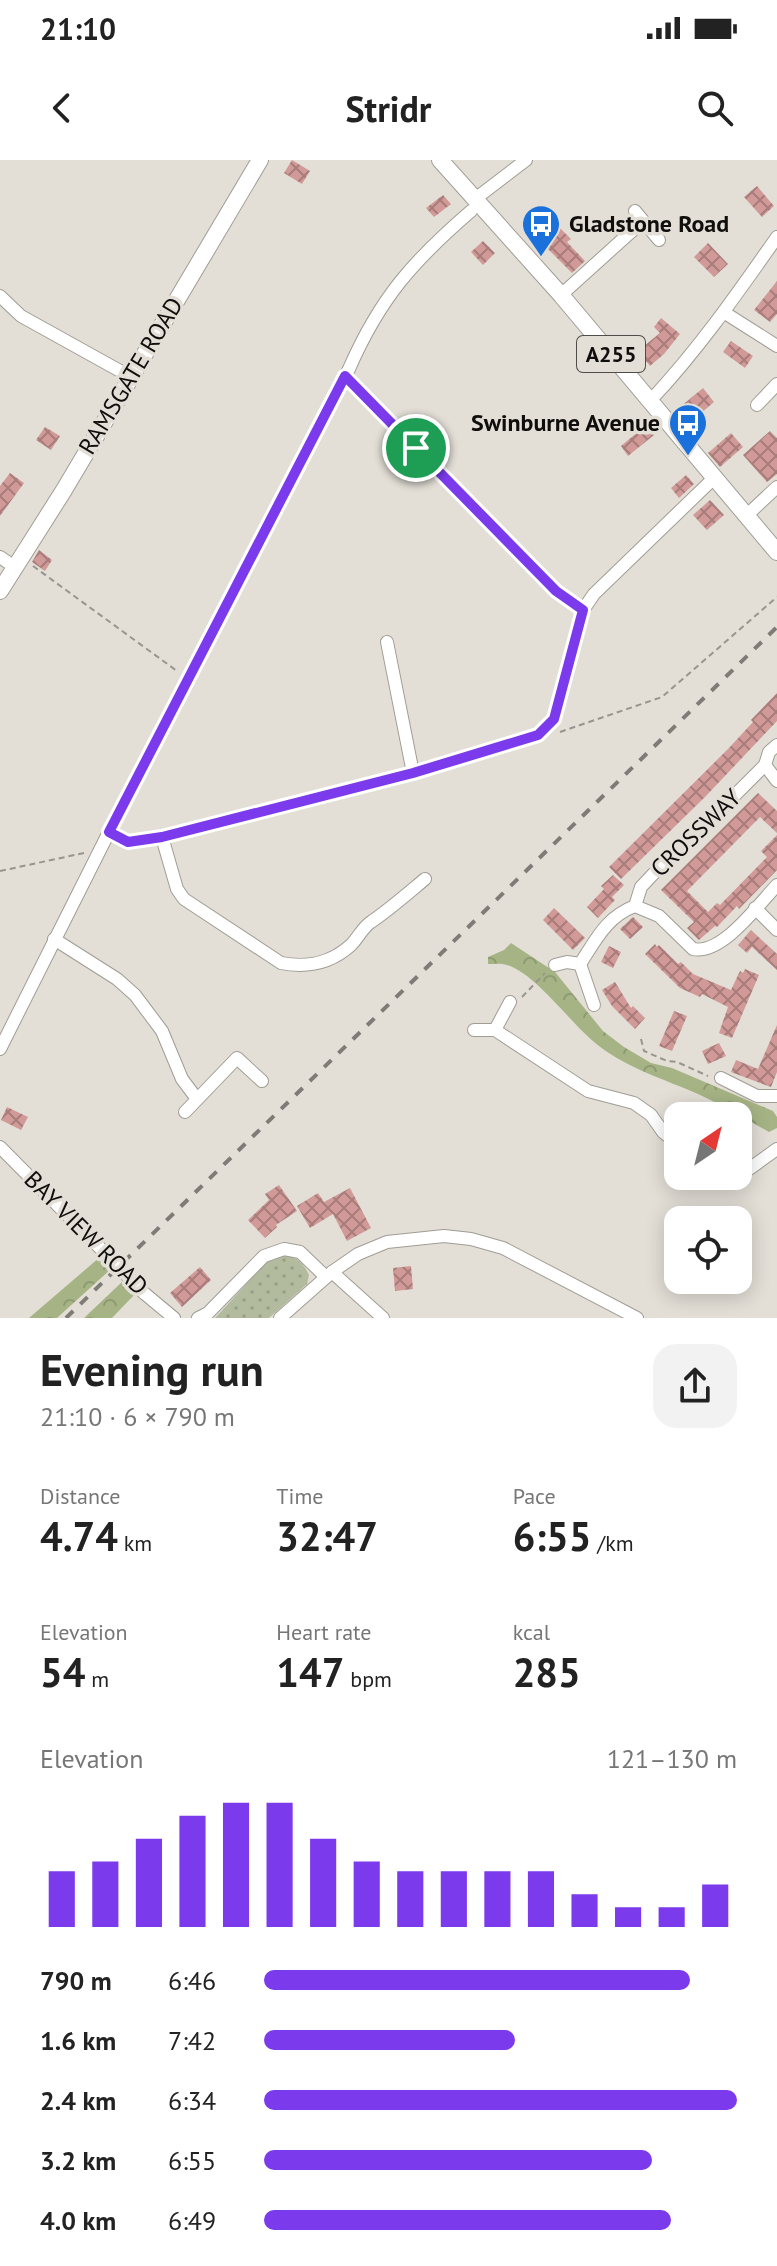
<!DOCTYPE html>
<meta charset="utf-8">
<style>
body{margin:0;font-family:"PT Sans",sans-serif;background:#f2f2f2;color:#222;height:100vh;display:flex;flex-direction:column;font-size:30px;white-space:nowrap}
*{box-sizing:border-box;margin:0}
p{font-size:26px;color:#767676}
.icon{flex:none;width:44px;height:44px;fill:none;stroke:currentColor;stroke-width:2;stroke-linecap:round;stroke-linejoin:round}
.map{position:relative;height:1158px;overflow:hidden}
.side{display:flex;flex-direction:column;background:#fff;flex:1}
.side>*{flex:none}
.needle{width:52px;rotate:35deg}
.controls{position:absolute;left:664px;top:942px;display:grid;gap:16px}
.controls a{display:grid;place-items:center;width:88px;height:88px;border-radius:16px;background:#fff;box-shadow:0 4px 20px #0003;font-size:40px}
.pin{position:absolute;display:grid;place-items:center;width:68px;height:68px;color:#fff;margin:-34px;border:4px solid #fff;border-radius:50%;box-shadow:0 2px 8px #0007}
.round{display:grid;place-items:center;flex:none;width:84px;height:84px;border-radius:24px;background:#f2f2f2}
.headline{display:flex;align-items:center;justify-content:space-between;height:136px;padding:0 40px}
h1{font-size:44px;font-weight:800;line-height:60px}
.stats{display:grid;grid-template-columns:repeat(3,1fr);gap:12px;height:136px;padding:8px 40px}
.stats div{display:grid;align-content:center}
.stats b{font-size:40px;font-weight:800}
.stats small{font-size:22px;font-weight:400}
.stats p{font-size:22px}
.chart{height:224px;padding:16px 40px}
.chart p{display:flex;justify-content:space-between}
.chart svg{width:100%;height:144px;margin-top:8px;stroke:#7c3aed;stroke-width:6}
ul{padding:0 40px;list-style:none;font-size:26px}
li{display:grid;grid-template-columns:128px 96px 1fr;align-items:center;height:60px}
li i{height:20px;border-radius:10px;background:#7c3aed}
.status{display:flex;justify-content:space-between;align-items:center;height:56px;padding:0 40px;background:#fff;direction:ltr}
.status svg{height:22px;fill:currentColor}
header{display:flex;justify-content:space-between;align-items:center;height:104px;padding:0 40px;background:#fff;font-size:36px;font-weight:800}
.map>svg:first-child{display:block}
.grass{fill:url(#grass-dots)}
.forest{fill:url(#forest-crowns)}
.building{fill:url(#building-cross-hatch)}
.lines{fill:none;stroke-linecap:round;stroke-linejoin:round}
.minor-casing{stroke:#a09d95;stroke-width:14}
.major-casing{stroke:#a09d95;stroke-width:18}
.path{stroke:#98958f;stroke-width:2;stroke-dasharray:6 4;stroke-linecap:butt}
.minor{stroke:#fff;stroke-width:12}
.major{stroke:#fff;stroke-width:16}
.rail{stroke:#7f7c77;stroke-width:4;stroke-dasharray:10 10;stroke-linecap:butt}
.minor-bridge-casing{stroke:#a09d95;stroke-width:14;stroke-linecap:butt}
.minor-bridge{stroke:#fff;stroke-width:12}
.route-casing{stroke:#fff;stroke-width:16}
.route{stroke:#7c3aed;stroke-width:10}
.labels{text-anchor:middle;stroke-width:7;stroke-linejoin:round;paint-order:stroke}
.shield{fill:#e3dfd7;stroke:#4f4d49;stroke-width:2}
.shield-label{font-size:22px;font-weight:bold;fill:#100e0c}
.poi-label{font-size:24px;font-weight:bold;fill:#100e0c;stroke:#e3dfd7;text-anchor:start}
.street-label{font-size:24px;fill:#100e0c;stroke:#e3dfd7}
</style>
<div class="status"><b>21:10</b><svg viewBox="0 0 49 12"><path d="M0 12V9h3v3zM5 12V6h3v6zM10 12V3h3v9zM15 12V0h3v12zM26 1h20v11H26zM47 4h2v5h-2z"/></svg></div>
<header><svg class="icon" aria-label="back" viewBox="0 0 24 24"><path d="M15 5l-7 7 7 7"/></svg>Stridr<svg class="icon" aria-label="search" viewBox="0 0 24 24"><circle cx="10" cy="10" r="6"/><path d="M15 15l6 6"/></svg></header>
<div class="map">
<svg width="777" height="1158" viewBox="0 0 777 1158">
<defs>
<pattern id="grass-dots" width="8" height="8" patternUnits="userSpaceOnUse" patternTransform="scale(2)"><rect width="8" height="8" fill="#b2bb9e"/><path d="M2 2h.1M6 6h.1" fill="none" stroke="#98a087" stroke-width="1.8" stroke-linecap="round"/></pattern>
<pattern id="forest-crowns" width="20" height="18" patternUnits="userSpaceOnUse" patternTransform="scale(2)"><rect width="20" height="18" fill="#a6b485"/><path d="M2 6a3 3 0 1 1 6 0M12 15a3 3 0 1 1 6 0" fill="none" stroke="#8e9a72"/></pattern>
<pattern id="building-cross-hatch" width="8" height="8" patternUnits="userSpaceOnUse" patternTransform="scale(2)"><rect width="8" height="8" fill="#d19a98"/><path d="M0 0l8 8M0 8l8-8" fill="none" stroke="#a87c7a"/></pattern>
</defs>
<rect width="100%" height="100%" fill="#e3dfd7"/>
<path class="grass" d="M280,1095C295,1095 303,1102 309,1115L307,1124L269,1158H215L266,1103Z"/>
<g class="forest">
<path d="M511,783L555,812L603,871L624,887L651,903L672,908L773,951L777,957V968L769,972C746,959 722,945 698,934C664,919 629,909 599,886C571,865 538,815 507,805C501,803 494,804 488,804V797L504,790Z"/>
<polygon points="100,1097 111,1109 57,1158 29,1158"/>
<polygon points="123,1121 135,1134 112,1158 84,1158"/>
</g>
<g class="building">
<polygon points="292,0 310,11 302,24 284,13"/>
<polygon points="757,26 774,46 762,57 744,37"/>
<polygon points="443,35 451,44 434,57 426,48"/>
<polygon points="556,64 571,79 567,82 585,101 572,113 539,80"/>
<polygon points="483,81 495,93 483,105 471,92"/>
<polygon points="708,83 728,104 714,117 694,97"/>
<polygon points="777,121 777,154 770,162 754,150"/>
<polygon points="661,158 680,174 664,194 650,206 638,191 660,173 654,167"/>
<polygon points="731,181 753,196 745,208 723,192"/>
<polygon points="703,228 714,242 686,266 674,252"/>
<polygon points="646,265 654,275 628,296 621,286"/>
<polygon points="45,267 60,276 51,290 36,280"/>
<polygon points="770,271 777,278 777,314 767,322 743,295"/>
<polygon points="731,273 743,287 720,307 708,293"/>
<polygon points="10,313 24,323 0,356 0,326"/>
<polygon points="686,315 694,324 679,338 671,328"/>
<polygon points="710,340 724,355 707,370 693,355"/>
<polygon points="39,390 52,400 45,411 32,402"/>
<polygon points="777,533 777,561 705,637 621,719 609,707 728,589 753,562 751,560"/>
<polygon points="758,633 777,651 777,673 760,657 687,731 708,752 717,743 720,745 767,697 761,691 777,675 777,710 739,749 737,746 717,767 715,766 699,780 687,768 694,762 661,730"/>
<polygon points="613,715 624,725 612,737 615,740 598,758 587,747 604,729 601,726"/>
<polygon points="554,748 585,778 573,790 543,760"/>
<polygon points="633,757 643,767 630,779 620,769"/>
<polygon points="751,770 777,794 777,810 752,787 747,793 738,785"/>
<polygon points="655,784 657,787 659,785 678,804 681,802 693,814 731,830 740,811 743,813 745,809 759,815 732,878 719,873 728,847 702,834 700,837 680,828 645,794"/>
<polygon points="609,786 621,792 613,808 601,802"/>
<polygon points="615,822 631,848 633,846 645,858 635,869 612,846 602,830"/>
<polygon points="674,851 687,856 672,891 659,886"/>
<polygon points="777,865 777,912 771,927 731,912 736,900 758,909"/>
<polygon points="719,883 726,896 708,904 702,891"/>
<polygon points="7,947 28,957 21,970 1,960"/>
<polygon points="279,1025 297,1051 276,1065 277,1067 265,1078 248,1060 269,1040 265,1034"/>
<polygon points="350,1028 371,1068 347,1081 333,1054 310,1068 297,1046 318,1033 324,1042"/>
<polygon points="411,1106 413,1129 395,1131 393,1108"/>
<polygon points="200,1107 211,1120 182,1147 170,1133"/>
</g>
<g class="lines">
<g class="minor-casing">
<g id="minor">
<polyline points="475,39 526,0"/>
<polyline points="635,51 659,80"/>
<polyline points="561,135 643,61"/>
<polyline points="0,136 21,156 131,217"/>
<polyline points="725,153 777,186"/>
<polyline points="345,216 556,431 583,450"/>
<path d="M650,241C698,190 737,134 777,77"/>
<polyline points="757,245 777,224"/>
<polyline points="746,356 777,327"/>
<polyline points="0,397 16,408"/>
<polyline points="387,482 413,613"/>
<polyline points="777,585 769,592 765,605 777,621"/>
<polyline points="718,652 765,605"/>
<polyline points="109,672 128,682 162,677 413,613 538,575 554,559 583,450 594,434 714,318"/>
<path d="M162,677L177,729L184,739L281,803C307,808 330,804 351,785C358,778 363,767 371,762C390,749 407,734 425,719"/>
<polyline points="635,746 641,727 673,693"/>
<polyline points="755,748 777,770"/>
<polyline points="54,779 117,819 135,835 162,871 182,919 197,939"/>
<path d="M580,804C596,780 606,757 635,746L659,756L693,789C722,795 758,745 777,725"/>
<polyline points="555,805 567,802 580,804 594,845"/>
<polyline points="474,870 495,870 510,842"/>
<polyline points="495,870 588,931 634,943 651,955 663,972 678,984"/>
<path d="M0,889L109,672L349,209C380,138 413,101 471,51"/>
<polyline points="721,918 757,936 777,936"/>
<polyline points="185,952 237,898 262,921"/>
<polyline points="0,987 102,1090"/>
<polyline points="738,1009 749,1009 777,989"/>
<polyline points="332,1112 383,1158"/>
<polyline points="144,1133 174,1158"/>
<polyline points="198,1158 208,1153 264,1096 284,1089 300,1092 326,1117"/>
<polyline points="280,1158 332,1112 358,1094 387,1082 444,1076 471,1079 503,1088 637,1158"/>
</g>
</g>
<g class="major-casing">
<g id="major">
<polyline points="440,0 561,135 777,392"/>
<polyline points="0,431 64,330 260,0"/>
</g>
</g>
<g class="path">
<polyline points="33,406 177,511"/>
<polyline points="560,572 662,537 777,437"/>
<polyline points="681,683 698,673 711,661"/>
<polyline points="0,711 84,693"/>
<polyline points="522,837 545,813"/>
<polyline points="641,879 644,891 667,901 677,902 708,916"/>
</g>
<use href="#minor" class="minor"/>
<use href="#major" class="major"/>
<polyline class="rail" points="66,1158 777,467"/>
<g class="minor-bridge-casing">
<polyline id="minor-bridge" points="102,1090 144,1133"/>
</g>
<use href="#minor-bridge" class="minor-bridge"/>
</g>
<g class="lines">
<g class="route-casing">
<polygon id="route" points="345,216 556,431 583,450 554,559 538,575 413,613 162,677 128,682 109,672"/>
</g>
<use href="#route" class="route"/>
</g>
<defs>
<g id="bus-pin" transform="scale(2)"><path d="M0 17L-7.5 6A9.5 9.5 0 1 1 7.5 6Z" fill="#1a71db" stroke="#e3dfd7"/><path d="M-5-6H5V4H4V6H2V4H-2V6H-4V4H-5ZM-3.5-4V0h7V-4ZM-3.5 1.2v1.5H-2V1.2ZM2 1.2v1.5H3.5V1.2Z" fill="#fff"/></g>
</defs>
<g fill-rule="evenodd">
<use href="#bus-pin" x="541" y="64"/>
<use href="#bus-pin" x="688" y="263"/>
</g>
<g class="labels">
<rect class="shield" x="577" y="176" width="68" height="36" rx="6"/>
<g class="shield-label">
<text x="611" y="202">A255</text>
</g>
<g class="poi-label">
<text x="569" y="72">Gladstone Road</text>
<text x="660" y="271" text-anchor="end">Swinburne Avenue</text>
</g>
<g class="street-label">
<text transform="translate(131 216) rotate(-59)" y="8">RAMSGATE ROAD</text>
<text transform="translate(696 673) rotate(-44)" y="8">CROSSWAY</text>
<text transform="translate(86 1073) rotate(45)" y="8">BAY VIEW ROAD</text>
</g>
</g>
</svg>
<div class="controls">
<a><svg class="needle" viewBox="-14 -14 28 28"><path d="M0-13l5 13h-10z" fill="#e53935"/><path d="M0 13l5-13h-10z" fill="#767676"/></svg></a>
<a><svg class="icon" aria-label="locate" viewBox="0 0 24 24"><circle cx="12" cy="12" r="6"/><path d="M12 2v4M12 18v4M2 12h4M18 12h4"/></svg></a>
</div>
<div class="pin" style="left:416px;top:288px;background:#1e9e55"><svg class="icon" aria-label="arrive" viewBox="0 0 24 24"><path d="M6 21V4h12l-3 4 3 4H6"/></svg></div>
</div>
<section class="side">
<div class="headline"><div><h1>Evening run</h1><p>21:10 · 6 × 790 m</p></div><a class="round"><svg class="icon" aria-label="share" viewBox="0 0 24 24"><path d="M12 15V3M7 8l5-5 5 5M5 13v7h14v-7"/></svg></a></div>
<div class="stats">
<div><p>Distance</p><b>4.74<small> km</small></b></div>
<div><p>Time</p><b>32:47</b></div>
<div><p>Pace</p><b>6:55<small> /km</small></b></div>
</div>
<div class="stats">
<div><p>Elevation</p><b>54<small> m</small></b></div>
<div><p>Heart rate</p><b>147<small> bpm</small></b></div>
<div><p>kcal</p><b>285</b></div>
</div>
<div class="chart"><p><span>Elevation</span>121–130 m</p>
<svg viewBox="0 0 160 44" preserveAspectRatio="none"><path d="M5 44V27M15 44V24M25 44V17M35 44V10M45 44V6M55 44V6M65 44V17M75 44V24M85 44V27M95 44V27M105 44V27M115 44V27M125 44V34M135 44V38M145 44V38M155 44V31"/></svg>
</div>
<ul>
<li><b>790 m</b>6:46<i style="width:90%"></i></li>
<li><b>1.6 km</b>7:42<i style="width:53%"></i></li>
<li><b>2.4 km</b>6:34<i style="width:100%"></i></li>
<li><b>3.2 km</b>6:55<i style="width:82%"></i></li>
<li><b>4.0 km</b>6:49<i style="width:86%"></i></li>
</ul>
</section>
